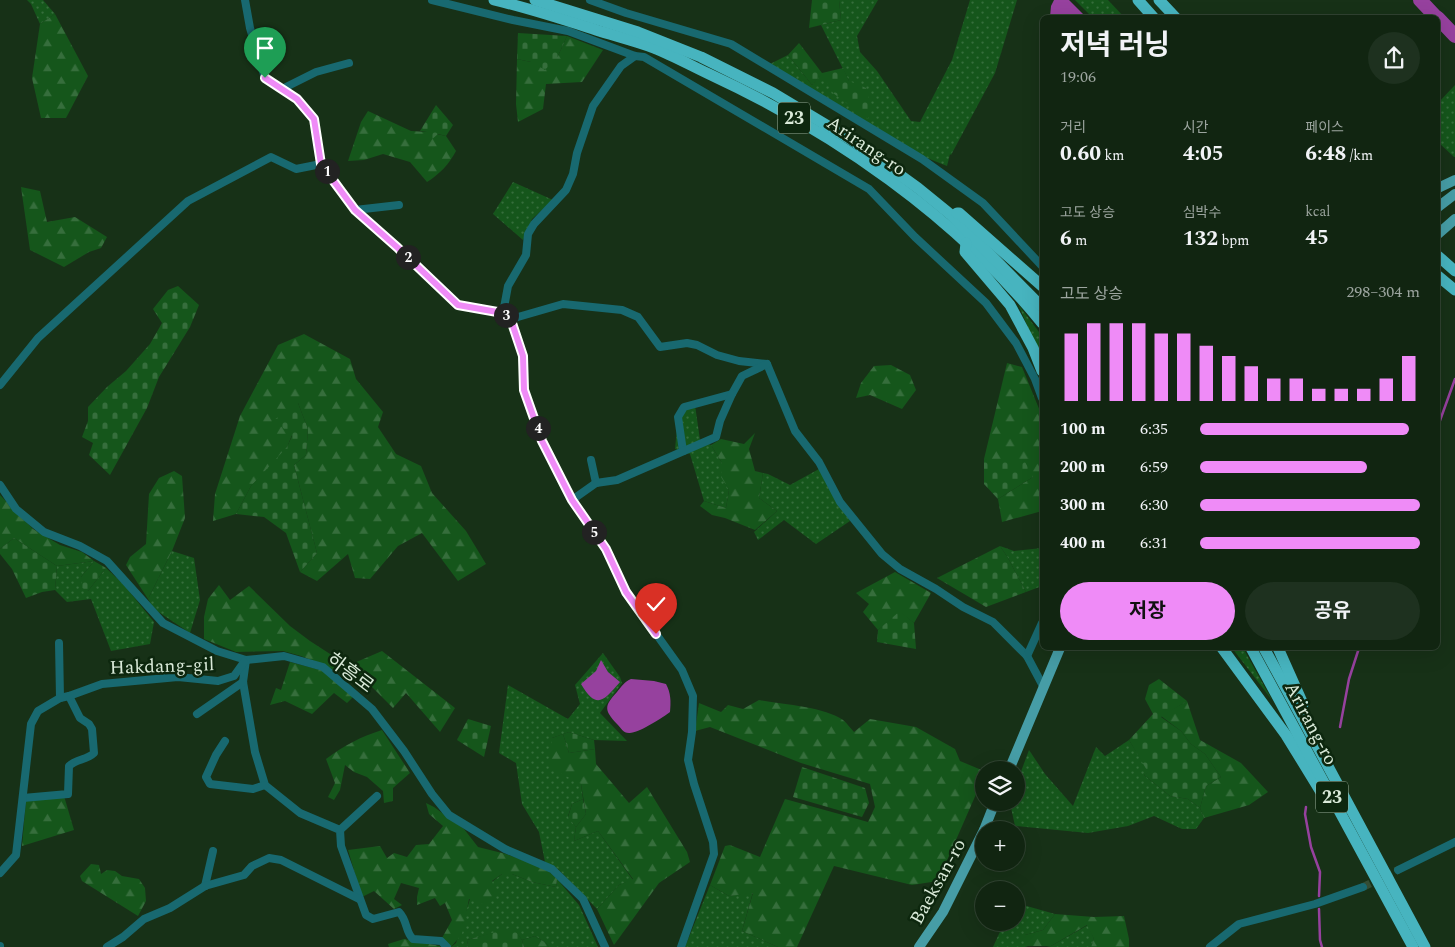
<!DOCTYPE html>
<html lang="ko">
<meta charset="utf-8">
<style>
body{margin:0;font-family:Spectral,"Noto Sans KR",serif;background:#1e311f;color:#f1f3f6;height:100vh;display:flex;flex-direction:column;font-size:19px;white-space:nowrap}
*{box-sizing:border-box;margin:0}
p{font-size:16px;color:#9ca59f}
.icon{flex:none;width:28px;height:28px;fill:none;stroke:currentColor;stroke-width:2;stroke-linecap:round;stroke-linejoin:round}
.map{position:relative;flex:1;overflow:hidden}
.panel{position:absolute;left:1040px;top:15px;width:400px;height:635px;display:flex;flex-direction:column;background:#112511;border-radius:8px;box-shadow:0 5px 20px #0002,0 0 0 1px #304231}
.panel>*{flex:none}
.fabs{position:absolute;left:975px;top:761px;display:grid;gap:10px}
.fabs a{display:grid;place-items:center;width:50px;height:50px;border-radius:50%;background:#112511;box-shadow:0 5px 20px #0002,0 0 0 1px #304231;font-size:25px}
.pin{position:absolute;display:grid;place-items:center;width:42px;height:42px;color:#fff;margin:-51px -21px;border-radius:50% 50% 50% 0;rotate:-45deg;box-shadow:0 0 5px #0007}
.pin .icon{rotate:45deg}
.km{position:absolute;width:25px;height:25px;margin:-12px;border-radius:50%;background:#222;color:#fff;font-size:14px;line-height:25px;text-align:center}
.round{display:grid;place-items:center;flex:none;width:52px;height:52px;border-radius:26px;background:#1e311f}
.headline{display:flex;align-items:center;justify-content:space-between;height:85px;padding:0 20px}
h1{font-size:28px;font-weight:700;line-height:38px}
.stats{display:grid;grid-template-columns:repeat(3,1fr);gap:8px;height:85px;padding:5px 20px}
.stats div{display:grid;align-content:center}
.stats b{font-size:21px;font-weight:700}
.stats small{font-size:14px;font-weight:400}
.stats p{font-size:14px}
.chart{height:140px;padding:10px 20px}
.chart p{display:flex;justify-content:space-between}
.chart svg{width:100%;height:90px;margin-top:5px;stroke:#ef8bf7;stroke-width:6}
.action{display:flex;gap:10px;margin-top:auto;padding:10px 20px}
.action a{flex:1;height:58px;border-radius:30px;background:#ef8bf7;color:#111;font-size:20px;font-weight:700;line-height:58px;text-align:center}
.action a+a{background:#1e311f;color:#f1f3f6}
ul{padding:0 20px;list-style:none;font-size:16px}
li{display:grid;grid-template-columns:80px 60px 1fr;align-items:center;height:38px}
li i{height:12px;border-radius:6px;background:#ef8bf7}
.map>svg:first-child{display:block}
.grass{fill:url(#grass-dots)}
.forest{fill:url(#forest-firs)}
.cemetery{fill:url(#cemetery-stones)}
.water{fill:#96419e}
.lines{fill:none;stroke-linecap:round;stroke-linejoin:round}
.stream{stroke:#96419e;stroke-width:2.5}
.river{stroke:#96419e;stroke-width:14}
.minor-tunnel{stroke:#344d34;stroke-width:8;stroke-dasharray:8 4;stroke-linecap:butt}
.minor{stroke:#186970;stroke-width:8}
.major{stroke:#469da6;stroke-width:10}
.highway{stroke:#47b4bf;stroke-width:11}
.route-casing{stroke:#fff;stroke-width:10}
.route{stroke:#ef8bf7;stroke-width:6}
.labels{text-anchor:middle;stroke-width:5;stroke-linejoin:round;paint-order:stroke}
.shield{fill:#0d270e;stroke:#9cb09c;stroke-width:1}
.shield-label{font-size:18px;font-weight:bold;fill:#daead9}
.street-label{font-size:19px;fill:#daead9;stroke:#0d270e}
</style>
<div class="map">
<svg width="1455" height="947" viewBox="0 0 1455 947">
<defs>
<pattern id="grass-dots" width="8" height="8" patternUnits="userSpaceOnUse" patternTransform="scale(1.25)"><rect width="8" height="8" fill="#15561b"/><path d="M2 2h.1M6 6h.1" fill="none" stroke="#366e3c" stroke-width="1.8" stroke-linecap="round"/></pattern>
<pattern id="forest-firs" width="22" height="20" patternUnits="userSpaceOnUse" patternTransform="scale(1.25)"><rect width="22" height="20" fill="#15561b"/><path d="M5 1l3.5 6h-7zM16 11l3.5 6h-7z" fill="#366e3c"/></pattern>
<pattern id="cemetery-stones" width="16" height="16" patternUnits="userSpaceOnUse" patternTransform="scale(1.25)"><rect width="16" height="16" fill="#15561b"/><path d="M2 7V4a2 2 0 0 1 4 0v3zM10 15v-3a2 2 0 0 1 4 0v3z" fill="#366e3c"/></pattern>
</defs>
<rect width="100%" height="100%" fill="#173117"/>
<g class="grass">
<polygon points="27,0 43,0 55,14 40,24 31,4"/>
<polygon points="839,0 878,0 857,36 860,52 877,71 911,121 920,122 952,60 970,0 1017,0 995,73 951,155 950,154 947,166 922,156 770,64 788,55 812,85 822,73 849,81 821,25 841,20"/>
<polygon points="1075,0 1108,0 1124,17 1092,17"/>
<polygon points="1455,85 1455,157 1454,157 1438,142 1438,103"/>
<polygon points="513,182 553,200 532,219 523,240 493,214"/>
<polygon points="1018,304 1042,336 1042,360"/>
<polygon points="695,405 700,440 711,445 722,463 722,477 729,490 726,508 704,501 690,454 675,449 679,407"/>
<polygon points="819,469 850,521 816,544 784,520 758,540 754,532 777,511 759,498 763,473 768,474 790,485"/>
<polygon points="1000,546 1014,551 1042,548 1042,586 1026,592 1008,558"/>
<polygon points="172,551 194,558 200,600 190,633 154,609 148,599"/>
<polygon points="94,561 81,577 88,591 106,568 124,585 154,622 150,644 111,651 91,599 67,602 55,590 57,566"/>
<polygon points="1232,648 1243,648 1272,700"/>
<polygon points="603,653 620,677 622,683 600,713 627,741 594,740 569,732 552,738 581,784 583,799 572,804 568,816 576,827 574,841 598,831 633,880 619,885 597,909 558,869 545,862 539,832 522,804 516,763 499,753 508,685 568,719 580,704 575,685"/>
<polygon points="1129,740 1149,772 1144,775 1170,796 1188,799 1200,808 1204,818 1196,829 1182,829 1154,816 1128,826 1088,833 1015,826 1010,803 1016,802 1016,785 1029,750 1045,774 1073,806 1096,747 1105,756"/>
<polygon points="502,874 512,874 532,882 556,887 557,879 579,905 598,947 549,947 546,943 535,936 522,940 513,928 467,940 468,947 451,947 456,943 470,899"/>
<polygon points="710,885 729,896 753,892 742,931 778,947 685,947"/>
<polygon points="1016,903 1055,914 1043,930 1025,935 1025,946 1028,947 993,947 1004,923 1016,922"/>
<polygon points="1088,925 1094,939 1091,947 1047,947 1051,946"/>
</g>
<g class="forest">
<polygon points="55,14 88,76 66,118 41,118 32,78 40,24"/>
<polygon points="567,36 603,50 582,82 546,84 543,109 518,122 516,104 517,59 531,62 558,56"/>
<path d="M368,111L411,131L427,132L446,136L456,151C449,164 440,174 427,182L410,162L383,154L364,160L348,161L361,122Z"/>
<polygon points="21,187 40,191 47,222 75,217 107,237 101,248 89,252 64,267 30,250"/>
<polygon points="304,334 350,359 356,379 383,412 378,427 396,454 421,466 432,493 466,531 486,564 458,581 422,533 398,546 370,579 355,578 348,554 317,581 300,572 317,553 294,465 306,455 308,429 298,403 292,435 285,452 251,486 236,514 213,521 215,494 240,416 278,345"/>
<polygon points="1007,363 1022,367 1042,416 1042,511 1002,522 998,499 1033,477 984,459"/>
<polygon points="891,365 910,375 916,390 902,409 870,395 856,398 861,383 874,366"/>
<polygon points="755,433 749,449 755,471 763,473 759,498 777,511 755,530 725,518 712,515 700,506 704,501 726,508 729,490 721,477 722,463 711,445 721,439 744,444"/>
<polygon points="174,471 182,476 185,518 172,551 148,599 126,565 130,557 146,544 149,494 159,478"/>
<polygon points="0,495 33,529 60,545 82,552 94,561 57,566 14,538 0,549"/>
<polygon points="895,572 931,593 914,623 900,612 878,630 863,612 869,604 856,593"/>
<polygon points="219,585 230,600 249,586 290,626 310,641 344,663 334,672 324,665 301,656 283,651 236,652 204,639 204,617 208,599"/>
<polygon points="382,651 455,708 440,732 406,693 393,708 359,674 354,663"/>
<polygon points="290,662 324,671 353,697 347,703 334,693 312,714 285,701 270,705 276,688 281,690"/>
<path d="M759,700C781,704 825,707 843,720C847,723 850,728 854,732L870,719L916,727L955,749L960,761L984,771V776L938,881L912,885L834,866L797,947H778L742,931L753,893L729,896L710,885L725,846L730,845L760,857L785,799L868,822L875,807L870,784L801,763L710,727L695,731L699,703L721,712L728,705L743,709Z"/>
<polygon points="1187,701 1200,740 1241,763 1268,792 1249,805 1204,818 1200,808 1206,786 1221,777 1205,754 1191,744 1181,731 1161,716"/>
<path d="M382,730L410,773L393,788V801L384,803L383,791L367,777L354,772L345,765L340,790L334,800L328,797L335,783L326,759C345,745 360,737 382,730Z"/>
<polygon points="563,734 569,753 595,749 596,764 629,803 647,787 687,852 690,862 659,883 614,945 597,909 619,885 633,879 598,831 574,841 576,827 586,814 581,784 549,767 552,738"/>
<polygon points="64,796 74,830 22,846 26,801"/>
<polygon points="426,803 434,807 464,829 478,847 506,854 546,869 557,879 556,887 532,882 512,874 502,874 492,881 496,895 488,906 469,899 462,934 451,947 442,938 452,920 445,903 440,906 435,898 417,905 417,897 419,888 401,883 394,899 402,905 394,909 374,891 362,897 348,850 380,846 387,858 394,853 407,857 416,845 429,844 443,826 429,814"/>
<polygon points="91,864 99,865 101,874 107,870 115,871 122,876 139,879 145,888 146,901 138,916 82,881 80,876"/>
<polygon points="1055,914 1094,917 1124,916 1129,939 1129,947 1091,947 1094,939 1087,925 1051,946 1025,946 1025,935 1043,930"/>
<polygon points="535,936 546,943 549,947 524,947 522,940"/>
<polygon points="404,939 440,946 441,947 389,947 388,944"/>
</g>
<g class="cemetery">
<polygon points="812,0 839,0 841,20 809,28"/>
<polygon points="518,33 567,36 558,56 545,70 531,62 517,59"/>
<polygon points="799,43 822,73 843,68 849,81 866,88 872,109 868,119 833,93 822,74 812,85 788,55"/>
<polygon points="436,105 453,125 446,136 438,134 431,140 427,132 420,131"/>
<polygon points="178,286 199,305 190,327 159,377 147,408 110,475 89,455 93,443 82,437 88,421 88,407 107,387 126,371 150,344 162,323 153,309 168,290"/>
<polygon points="298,403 308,429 306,455 294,465 317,553 300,572 286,533 264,517 236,514 251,486 287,447 292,436 274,420"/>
<polygon points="984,459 1025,462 1033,477 998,499 984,484"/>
<polygon points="14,538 57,566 55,590 42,592 26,598 12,569 0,554 0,549"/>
<polygon points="1000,546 1008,558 1026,592 986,607 937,578"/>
<polygon points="94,561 106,568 88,591 82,588 81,577"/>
<polygon points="900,611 914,623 916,649 877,642 878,630"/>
<polygon points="1159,679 1187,701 1161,717 1181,731 1191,744 1205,754 1221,777 1206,786 1200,808 1188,799 1170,796 1144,775 1148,772 1129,740 1153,714 1145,699 1149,685"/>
<polygon points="468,719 491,726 484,757 457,740"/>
<polygon points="569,732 594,740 595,749 569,753 563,734"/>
<polygon points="802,767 865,788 869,803 862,817 793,797"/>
<polygon points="583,799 586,814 576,827 568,817 572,804"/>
<polygon points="513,927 522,940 524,947 468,947 467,940"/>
</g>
<g class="water">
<polygon points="1054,0 1069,0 1086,17 1050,17 1051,6"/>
<path d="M601,660L608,672L620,682C604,700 597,711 581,684L596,671Z"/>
<path d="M631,679L654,681L666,684C671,693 671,702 670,712C664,717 637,734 629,733C623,733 621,728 617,724C604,710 604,706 617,692C621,687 625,681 631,679Z"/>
</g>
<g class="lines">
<g class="stream">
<polyline points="1438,426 1455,379"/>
<polyline points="1340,727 1349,679 1359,648"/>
<polyline points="1306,807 1305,814 1311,847 1320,872 1319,896"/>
<polyline points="1319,909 1320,940 1322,947"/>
</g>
<g class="river">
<polyline points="1420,0 1437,18"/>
<polyline points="1438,18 1455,36"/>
</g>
<polyline class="minor-tunnel" points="1363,887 1398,870"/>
<g class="minor">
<polyline points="245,0 250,28 265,78 297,99 314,119 321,164 355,210 398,248 458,305 503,313 511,319 523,357 524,391 542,441 572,500 606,549 626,592 682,670 693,696 692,732 688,760 694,784 713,842 714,854 681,947"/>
<polyline points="432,0 513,20 568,31 635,56 644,57 869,189 915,237 986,303 1016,343 1035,379 1042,398"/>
<polyline points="590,0 626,13 731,44 922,159 983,203 1042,266"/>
<polyline points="282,89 316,72 349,63"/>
<polyline points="355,210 399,205"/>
<polyline points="503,313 508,286 526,255 528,234 534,224 566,190 573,174 577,153 593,106 621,66 635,56"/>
<polyline points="511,319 563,304 622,310 638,317 660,347 687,343 697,345 717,355 739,361 767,364 795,431 819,462 840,502 882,554 900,569 936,589 963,607 993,622 1027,656 1043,686"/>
<polyline points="0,385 38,338 188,201 271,157 296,169 321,164"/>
<polyline points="683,451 678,417 684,407 732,394 742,376 767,364"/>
<polyline points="591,460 596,483"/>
<polyline points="0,485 16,509 44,532 80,546 107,561 163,623 217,651 246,660 284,656 323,667 372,709 404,751 432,794 449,815 505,849 552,869 583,899 605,947"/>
<polyline points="572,500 596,483 617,480 716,437 720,421 732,394"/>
<polyline points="59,643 60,698"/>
<polyline points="1027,656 1042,623"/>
<path d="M246,660L243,682L255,752L265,785L300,813L340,830L341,846L366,915L373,919L399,912C408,921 405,932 413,939L441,941L447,947"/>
<polyline points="197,714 243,682"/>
<polyline points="225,741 216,755 206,777 210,784 253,789 265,785"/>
<path d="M23,798L68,794L69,766C76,759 87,760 94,753L92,729L89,724L80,718L69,696"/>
<polyline points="340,830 377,796"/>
<polyline points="1398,870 1455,842"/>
<polyline points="0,873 16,855 31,724 38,711 60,698 69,696 102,684 178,677 218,681 234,676 244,662"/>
<polyline points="205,886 213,851"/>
<polyline points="0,946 0,947"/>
<polyline points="107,947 123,937 144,919 170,908 205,886 244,875 252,866 269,858 281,860 359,899"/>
<polyline points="1210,947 1239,924 1315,904 1363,887"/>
</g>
<g class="major">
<polyline points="1438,188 1455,180"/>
<polyline points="1438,207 1455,194"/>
<polyline points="1438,234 1455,219"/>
<polyline points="1009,770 1060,648"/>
<polyline points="984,830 995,802"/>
<polyline points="919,947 943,912 984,830"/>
</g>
<g class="highway">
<path d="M494,0C529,8 562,19 596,30C615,36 635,41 654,48C672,55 690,65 709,74C834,132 954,215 1042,323"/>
<polyline points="535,0 638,32 701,57 773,93 853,141 918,188 950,214 1042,307"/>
<polyline points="1138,0 1154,18"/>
<polyline points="1159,0 1176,18"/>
<polyline points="957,213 959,213 1042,286"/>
<polyline points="966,243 965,252 1010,305 1033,348 1042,371"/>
<polyline points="1438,256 1455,271"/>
<polyline points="1438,276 1455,290"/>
<polyline points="1222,648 1286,735 1321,792"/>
<polyline points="1251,648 1413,947"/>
<polyline points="1264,648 1301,716 1425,947"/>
<polyline points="1278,648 1303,704 1302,709"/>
</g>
</g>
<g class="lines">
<g class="route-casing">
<polyline id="route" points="265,78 297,99 314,119 321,164 355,210 398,248 458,305 503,313 511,320 523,356 524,390 542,441 572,500 606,549 626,592 656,634"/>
</g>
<use href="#route" class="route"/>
</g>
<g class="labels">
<g class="shield">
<rect x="778" y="102.5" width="32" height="31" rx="4"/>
<rect x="1316" y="781.5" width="32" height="31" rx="4"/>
</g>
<g class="shield-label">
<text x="794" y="124">23</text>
<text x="1332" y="803">23</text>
</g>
<g class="street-label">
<text transform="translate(867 145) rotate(34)" y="7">Arirang-ro</text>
<text transform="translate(162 665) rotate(-2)" y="7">Hakdang-gil</text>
<text transform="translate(351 672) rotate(37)" y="7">하흥로</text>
<text transform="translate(1312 723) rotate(62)" y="7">Arirang-ro</text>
<text transform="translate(937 881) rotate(-61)" y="7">Baeksan-ro</text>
</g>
</g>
</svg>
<div class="fabs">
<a><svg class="icon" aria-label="layers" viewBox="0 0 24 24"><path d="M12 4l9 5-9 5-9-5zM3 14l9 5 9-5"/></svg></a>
<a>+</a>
<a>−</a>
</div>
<div class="pin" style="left:265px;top:78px;background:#1e9e55"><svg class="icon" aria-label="arrive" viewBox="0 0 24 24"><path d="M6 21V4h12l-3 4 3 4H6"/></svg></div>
<div class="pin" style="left:656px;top:634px;background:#d93025"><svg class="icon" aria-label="check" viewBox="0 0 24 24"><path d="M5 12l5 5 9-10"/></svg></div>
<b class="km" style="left:327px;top:171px">1</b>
<b class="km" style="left:408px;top:257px">2</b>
<b class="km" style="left:506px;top:315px">3</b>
<b class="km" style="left:538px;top:428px">4</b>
<b class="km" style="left:594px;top:532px">5</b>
<section class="panel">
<div class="headline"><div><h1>저녁 러닝</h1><p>19:06</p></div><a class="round"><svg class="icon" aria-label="share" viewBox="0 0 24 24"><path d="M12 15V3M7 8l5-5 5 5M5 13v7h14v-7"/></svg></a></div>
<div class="stats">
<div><p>거리</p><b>0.60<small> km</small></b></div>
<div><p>시간</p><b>4:05</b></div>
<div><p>페이스</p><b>6:48<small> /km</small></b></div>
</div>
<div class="stats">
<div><p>고도 상승</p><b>6<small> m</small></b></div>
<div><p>심박수</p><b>132<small> bpm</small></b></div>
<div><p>kcal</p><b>45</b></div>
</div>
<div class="chart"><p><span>고도 상승</span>298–304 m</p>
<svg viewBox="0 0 160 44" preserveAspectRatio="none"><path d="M5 44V11M15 44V6M25 44V6M35 44V6M45 44V11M55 44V11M65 44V17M75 44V22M85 44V27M95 44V33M105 44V33M115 44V38M125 44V38M135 44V38M145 44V33M155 44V22"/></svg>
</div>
<ul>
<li><b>100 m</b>6:35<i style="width:95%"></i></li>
<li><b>200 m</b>6:59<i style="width:76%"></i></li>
<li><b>300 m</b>6:30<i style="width:100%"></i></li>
<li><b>400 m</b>6:31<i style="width:100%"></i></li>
</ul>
<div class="action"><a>저장</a><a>공유</a></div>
</section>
</div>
